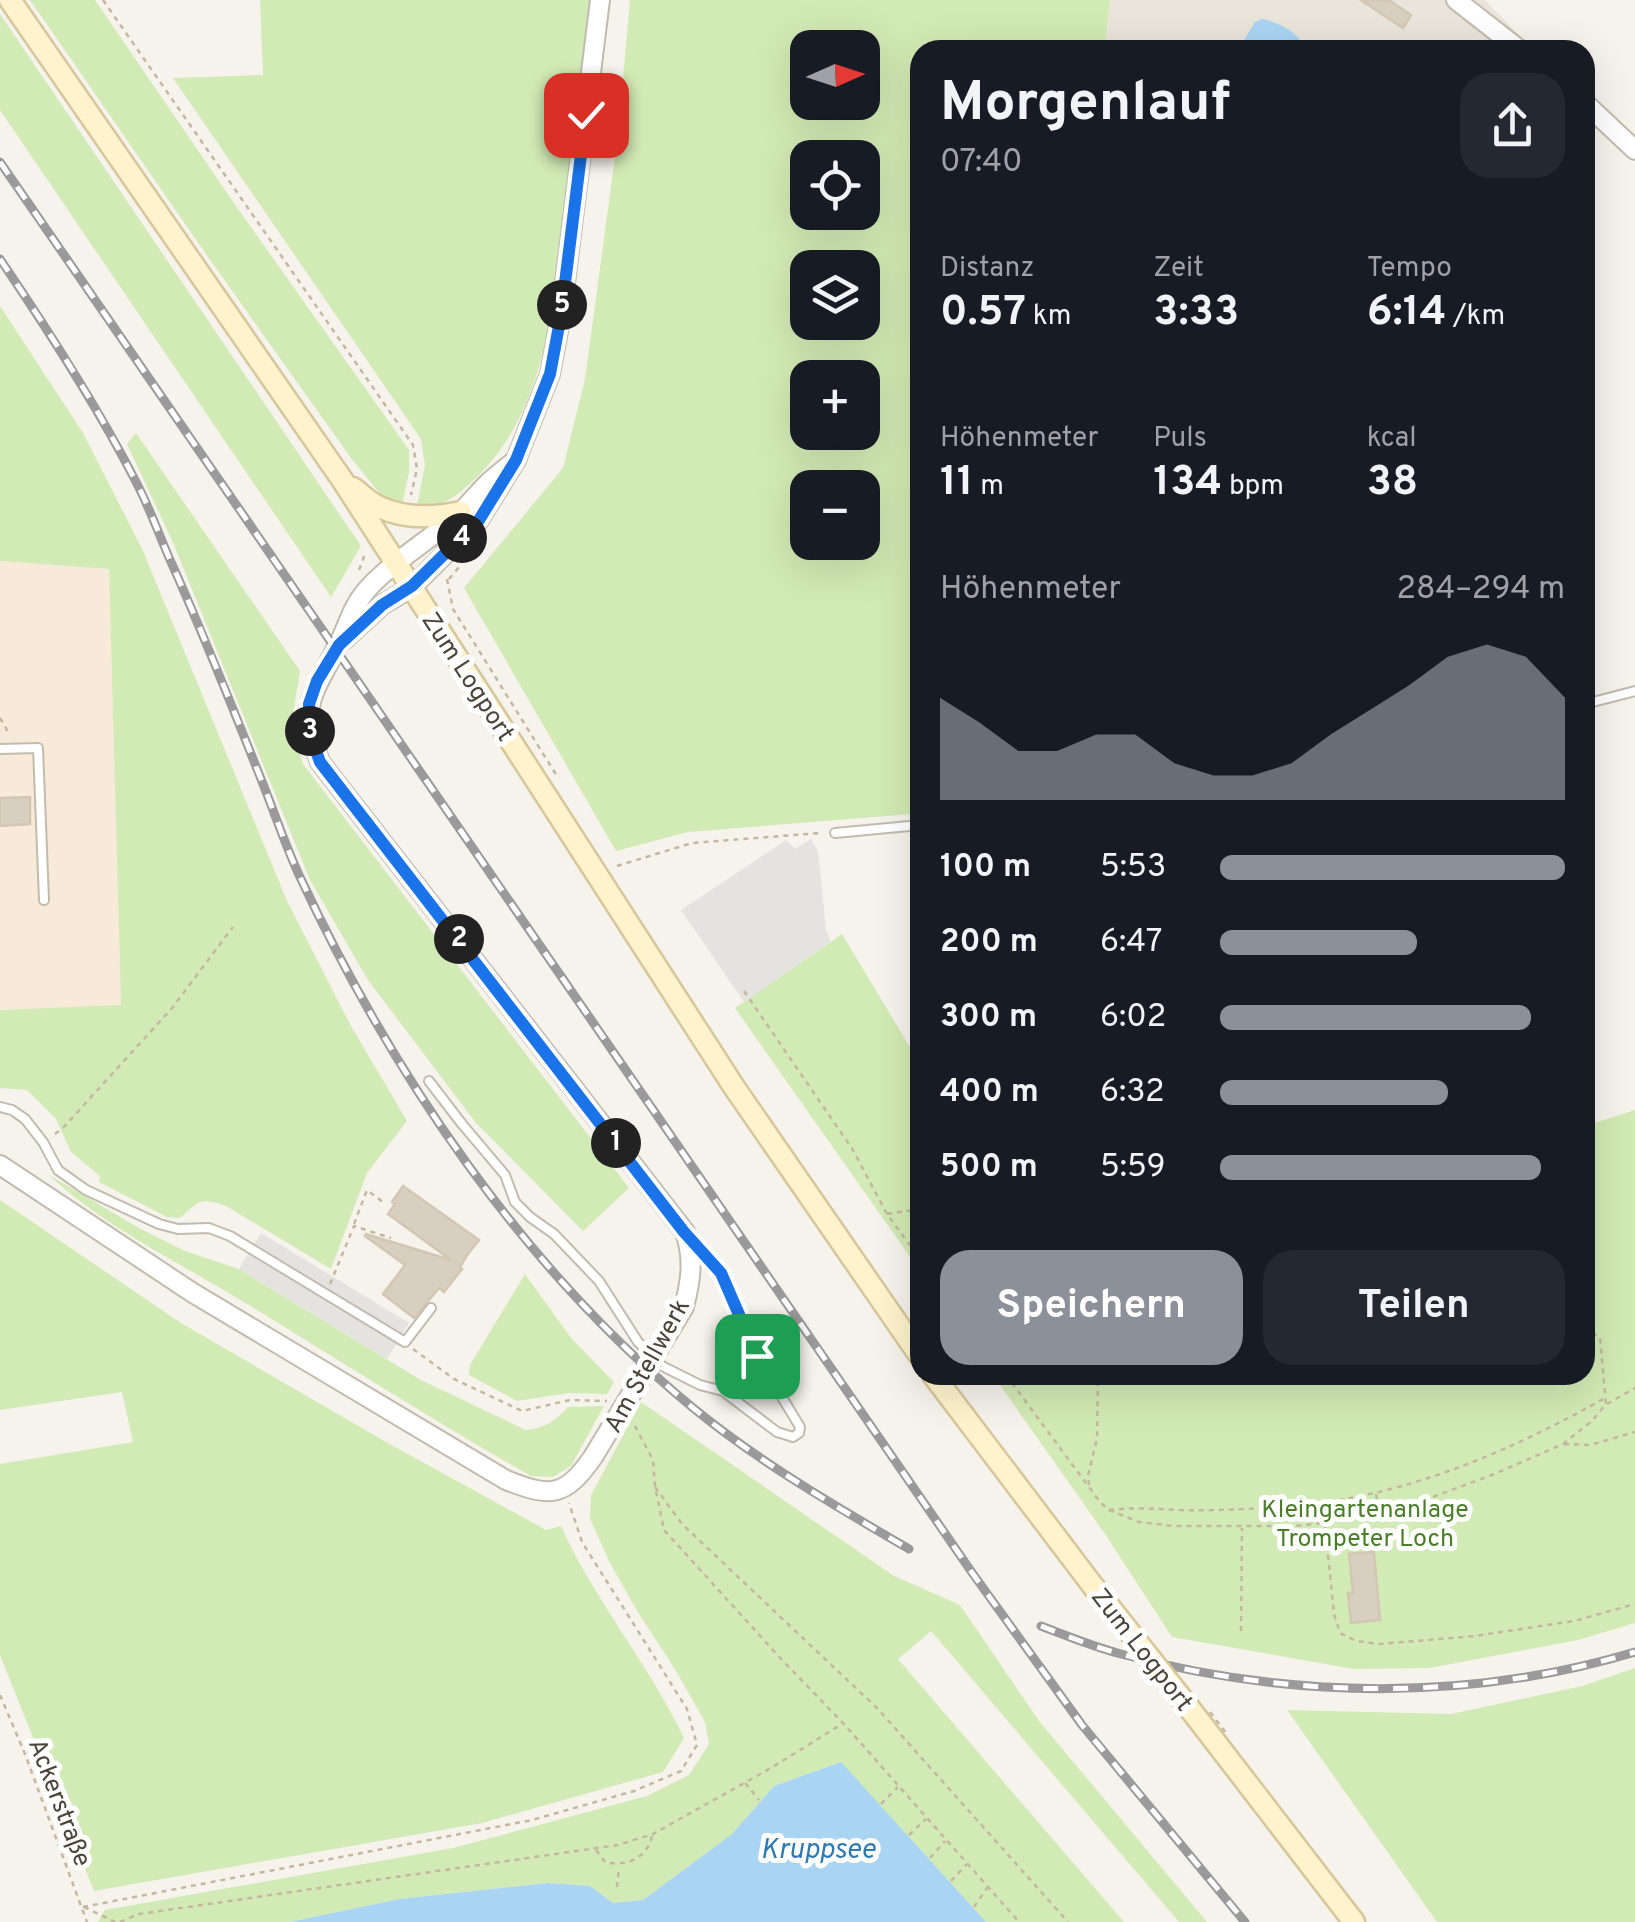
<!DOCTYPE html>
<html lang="de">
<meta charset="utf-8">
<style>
body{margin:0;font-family:Overpass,sans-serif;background:#242831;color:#f1f3f6;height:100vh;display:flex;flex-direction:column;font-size:38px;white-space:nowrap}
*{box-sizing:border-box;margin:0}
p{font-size:32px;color:#9ea1a6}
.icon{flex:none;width:55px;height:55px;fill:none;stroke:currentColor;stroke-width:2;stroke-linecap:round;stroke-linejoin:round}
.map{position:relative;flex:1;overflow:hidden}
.sheet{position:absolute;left:910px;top:40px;width:685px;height:1345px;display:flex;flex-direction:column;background:#171b24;border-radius:30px;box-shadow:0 10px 40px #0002}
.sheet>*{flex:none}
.needle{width:65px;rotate:87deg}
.tools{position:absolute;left:790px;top:30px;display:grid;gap:20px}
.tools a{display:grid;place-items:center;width:90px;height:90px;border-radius:20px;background:#171b24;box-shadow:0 10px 40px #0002;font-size:50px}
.pin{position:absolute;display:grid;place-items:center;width:85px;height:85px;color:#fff;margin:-42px;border-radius:20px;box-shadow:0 5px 15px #0006}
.km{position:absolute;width:50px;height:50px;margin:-25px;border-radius:50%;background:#222;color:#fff;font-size:28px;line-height:50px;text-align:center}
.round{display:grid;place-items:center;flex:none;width:105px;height:105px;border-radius:30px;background:#242831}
.headline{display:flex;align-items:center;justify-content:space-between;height:170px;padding:0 30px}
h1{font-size:55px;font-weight:700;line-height:75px}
.stats{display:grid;grid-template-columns:repeat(3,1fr);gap:15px;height:170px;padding:10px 30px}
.stats div{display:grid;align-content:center}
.stats b{font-size:42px;font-weight:700}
.stats small{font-size:28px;font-weight:400}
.stats p{font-size:28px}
.chart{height:280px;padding:20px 30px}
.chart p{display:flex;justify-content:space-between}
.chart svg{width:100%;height:180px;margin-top:10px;fill:#8c9099;opacity:.7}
.primary-button{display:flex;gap:20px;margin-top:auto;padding:20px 30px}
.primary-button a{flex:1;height:115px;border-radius:30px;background:#8c9099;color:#fff;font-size:40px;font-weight:700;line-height:115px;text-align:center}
.primary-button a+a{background:#242831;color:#f1f3f6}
ul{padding:0 30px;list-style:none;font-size:32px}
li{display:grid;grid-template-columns:160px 120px 1fr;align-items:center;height:75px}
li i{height:25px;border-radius:12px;background:#8c9099}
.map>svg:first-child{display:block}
.residential{fill:#eae5da}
.commercial{fill:#f7ead8}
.green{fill:#d2eab5;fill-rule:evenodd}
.parking{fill:#e5e3e0}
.water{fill:#a9d4f2}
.building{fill:#d8cfc1;stroke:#d3c7b4;stroke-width:2.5}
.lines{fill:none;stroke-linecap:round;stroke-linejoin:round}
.service-casing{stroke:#c2bbae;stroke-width:12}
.tertiary-casing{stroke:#c2bbae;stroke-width:22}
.secondary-casing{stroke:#d6c79b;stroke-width:25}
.path{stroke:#c4b79f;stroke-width:2.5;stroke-dasharray:5 5;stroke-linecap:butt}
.service{stroke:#fff;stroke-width:8}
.tertiary{stroke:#fff;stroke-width:18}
.secondary{stroke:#fff3cd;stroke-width:20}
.rail-casing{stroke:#9a9a9a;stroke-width:9}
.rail{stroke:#fff;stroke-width:5;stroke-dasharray:15;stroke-linecap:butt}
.tertiary-bridge-casing{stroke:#c2bbae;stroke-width:22;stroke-linecap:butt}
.secondary-bridge-casing{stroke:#d6c79b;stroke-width:25;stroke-linecap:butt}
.path-bridge{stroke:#c4b79f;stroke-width:2.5;stroke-dasharray:5 5;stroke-linecap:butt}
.tertiary-bridge{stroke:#fff;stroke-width:18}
.secondary-bridge{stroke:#fff3cd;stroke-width:20}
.route-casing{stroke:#fff;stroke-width:20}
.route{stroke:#1a73e8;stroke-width:12}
.labels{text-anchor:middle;stroke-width:10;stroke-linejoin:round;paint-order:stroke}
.street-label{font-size:25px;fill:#4b4439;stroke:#fff}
.park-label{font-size:25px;fill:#4a7f2a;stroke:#fff}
.water-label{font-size:28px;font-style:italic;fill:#2e7ab2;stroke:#fff}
</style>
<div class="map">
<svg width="1635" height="1922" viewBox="0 0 1635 1922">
<rect width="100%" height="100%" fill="#f6f3ec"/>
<polygon class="residential" points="1110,0 1485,0 1533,50 1105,50"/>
<polygon class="commercial" points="0,561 109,569 121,1006 0,1010"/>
<g class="green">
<polygon points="30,0 95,0 236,206 409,450 409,472 402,505 382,496 351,458 208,257"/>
<path d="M260,0H592C584,63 576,127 568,190C555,287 551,405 477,477C466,487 455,499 440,503C433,505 424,505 417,506L425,465L421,439L173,78L263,75Z"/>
<path d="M630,0H1110L1105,50H920V681L912,814L688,832L616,851L464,588L563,468L585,379L618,135ZM808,48H862V102H808ZM808,158H862V212H808ZM808,268H862V322H808ZM808,378H862V432H808ZM808,488H862V542H808Z"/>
<polygon points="0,14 361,546 331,597 0,110"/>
<path d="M0,306L83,433L143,551L287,901L351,1026L407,1121L367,1173L331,1269L226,1206C200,1197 199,1201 180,1218L167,1217L99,1182L100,1176L71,1152L56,1119L27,1090L0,1088V1010L121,1005L109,569L0,561Z"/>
<polygon points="136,433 300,671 293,714 294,732 303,764 629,1188 583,1231 476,1123 368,980 310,880 174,545 127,444"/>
<polygon points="842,934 920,1064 920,1271 735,1008"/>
<polygon points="1635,1110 1635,1623 1578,1640 1430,1668 1354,1669 1172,1637 1105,1534 993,1375 1585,1375 1585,1126"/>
<path d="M49,1175L139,1228L185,1251L239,1269L421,1380L526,1430C546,1428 555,1421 568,1407L604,1406L571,1466L553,1477L531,1476C433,1421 338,1359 242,1301C178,1262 103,1226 49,1175Z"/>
<path d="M0,1200L181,1323L386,1442L546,1530L561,1526C594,1600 649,1664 684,1738L663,1772L482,1823L94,1891L0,1655V1464L133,1442L122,1392L0,1410Z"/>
<polygon points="525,1274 571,1338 614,1382 607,1394 569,1393 517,1401 469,1375 470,1365"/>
<polygon points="641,1402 894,1576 960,1605 1039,1721 1207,1922 1179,1922 931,1631 898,1659 1124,1922 986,1922 840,1762 774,1786 732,1834 643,1900 613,1903 590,1886 548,1883 399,1899 290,1922 98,1922 105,1910 453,1848 647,1796 689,1775 709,1744 705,1722 676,1671 636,1609 610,1563 590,1519 591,1495"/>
<polygon points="1635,1668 1635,1922 1437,1922 1287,1710 1451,1714 1582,1686"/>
</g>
<g class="parking">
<polygon points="811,839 818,851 826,930 831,941 744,1002 681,910 786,840 795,849"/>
<polygon points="261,1233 409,1323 387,1359 239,1269"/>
</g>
<g class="water">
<path d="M1262,19C1278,22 1301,33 1305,50H1238L1255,22Z"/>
<polygon points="841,1762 986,1922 290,1922 399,1899 548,1883 590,1886 613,1903 643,1900 732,1834 774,1786"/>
</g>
<g class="building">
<polygon points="1361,0 1389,0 1411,15 1403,28"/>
<polygon points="30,797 30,824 0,826 0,798"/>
<polygon points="403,1186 479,1240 467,1255 460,1267 462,1269 444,1292 439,1288 414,1318 383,1294 405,1265 365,1236 366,1234 451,1260 388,1214 395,1204 392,1202"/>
<polygon points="1374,1552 1380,1620 1351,1623 1348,1593 1353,1593 1349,1554"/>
</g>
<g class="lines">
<g class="service-casing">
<g id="service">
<polyline points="1585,704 1635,691"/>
<polyline points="0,749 38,748 44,900"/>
<polyline points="835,833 920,825"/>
<polyline points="429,1081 462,1124 505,1175 515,1202 530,1217 554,1234 599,1281 638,1342 662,1366 700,1385 723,1391 777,1432 793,1437 799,1433 800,1427 757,1356 721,1273 693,1242"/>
<polyline points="0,1107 12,1110 25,1119 43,1142 58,1170 86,1190 159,1224 178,1229 209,1228 230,1236 405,1342 431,1308"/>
</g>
</g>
<g class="tertiary-casing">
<g id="tertiary">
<polyline points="1456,0 1520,50"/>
<polyline points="1585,103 1635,150"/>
<path d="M516,460C506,468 495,476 486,485C477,494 469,504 460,513C432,539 388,564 365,592C351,609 347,629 337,647C311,699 299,703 320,762L685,1232C694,1259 691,1280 684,1307"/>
<polyline points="343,641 382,605 412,587 479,520 516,460 550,374 561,315 600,0"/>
<path d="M0,1165L193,1293L506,1480C551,1498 565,1497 593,1457"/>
</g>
</g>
<g class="secondary-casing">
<g id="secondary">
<polyline points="10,0 343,481 734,1087 920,1356"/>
<path d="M353,488C361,494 370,503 379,507C405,519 434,518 461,512"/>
<polyline points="933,1375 1093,1586"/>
<polyline points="1190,1709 1354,1922"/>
</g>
</g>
<g class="path">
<polyline points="103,0 413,445 417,469 411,495"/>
<polyline points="359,570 365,554"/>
<polyline points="447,579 453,609 557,776"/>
<polyline points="449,579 460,566"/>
<polyline points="0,718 6,728 8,735"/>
<polyline points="617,866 692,843 820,833"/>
<polyline points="744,991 853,1150 887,1214 920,1259"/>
<polyline points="55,1134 62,1129 173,1007 233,927"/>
<polyline points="887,1214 920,1209"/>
<polyline points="354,1224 367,1190 383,1202"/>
<polyline points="330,1284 354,1226 391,1238"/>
<polyline points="413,1349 454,1379 522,1411 570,1400 607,1401"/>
<path d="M1006,1375L1100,1502L1109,1510C1132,1507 1154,1509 1177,1510C1215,1511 1253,1509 1291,1506C1404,1497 1507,1453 1605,1398"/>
<polyline points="1607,1404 1635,1388"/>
<polyline points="635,1426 653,1460 655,1486 664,1530 782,1660 843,1723 1019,1922"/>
<polyline points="1564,1444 1590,1445 1635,1432"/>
<polyline points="1089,1485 1088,1476 1097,1438 1098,1375"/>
<polyline points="655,1487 682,1524 877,1708 1068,1922"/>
<polyline points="1376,1494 1379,1511"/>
<polyline points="1109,1510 1139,1522 1174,1526 1293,1526 1325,1523 1361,1516 1430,1498 1492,1475 1563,1444 1592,1421 1606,1404 1600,1338 1591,1331 1585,1331"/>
<polyline points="1325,1525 1334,1614 1340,1633 1356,1641 1379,1644 1475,1636 1574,1621 1635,1604"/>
<polyline points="1241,1631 1242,1528"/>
<polyline points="0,1695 25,1754 87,1922"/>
<polyline points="745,1783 759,1800"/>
<polyline points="881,1804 898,1787"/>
<polyline points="909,1835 926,1819"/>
<path d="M596,1850L605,1862C627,1867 647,1858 652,1836"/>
<polyline points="930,1858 945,1841"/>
<polyline points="951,1881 967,1864"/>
<polyline points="617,1887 619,1867"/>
<polyline points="83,1907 532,1820 634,1791 681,1771 697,1745 687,1709 582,1542 569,1503"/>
<polyline points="84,1907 115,1922"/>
<polyline points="974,1907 987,1888"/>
<polyline points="120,1922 139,1914 618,1845 653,1834 771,1768 842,1724"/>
</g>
<use href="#service" class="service"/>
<use href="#tertiary" class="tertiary"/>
<use href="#secondary" class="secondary"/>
<g class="rail-casing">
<g id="rail">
<polyline points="0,162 973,1574 1082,1725 1245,1922"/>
<path d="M0,259C48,330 96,404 135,480C149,506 159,535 171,562C203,633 232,706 261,779C274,811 285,845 300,877C392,1074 523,1268 692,1407C759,1462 835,1506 909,1549"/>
<path d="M1041,1626C1067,1636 1094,1647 1121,1654C1289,1699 1468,1702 1635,1652"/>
</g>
</g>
<use href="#rail" class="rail"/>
<g class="tertiary-bridge-casing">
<polyline id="tertiary-bridge" points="593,1457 684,1307"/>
</g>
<g class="secondary-bridge-casing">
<polyline id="secondary-bridge" points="1093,1586 1190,1709"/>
</g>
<polyline class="path-bridge" points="1210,1712 1226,1733"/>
<use href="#tertiary-bridge" class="tertiary-bridge"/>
<use href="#secondary-bridge" class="secondary-bridge"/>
</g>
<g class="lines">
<g class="route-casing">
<polyline id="route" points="586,115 561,315 550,374 516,460 479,520 412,586 382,605 339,645 317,681 309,704 310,734 320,762 684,1232 721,1273 757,1356"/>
</g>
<use href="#route" class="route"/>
</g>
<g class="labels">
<g class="street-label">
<text transform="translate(469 676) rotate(57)" y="9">Zum Logport</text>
<text transform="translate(646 1365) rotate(-61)" y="9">Am Stellwerk</text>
<text transform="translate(1143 1649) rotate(52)" y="9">Zum Logport</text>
<text transform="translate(61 1802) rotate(69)" y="9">Ackerstraße</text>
</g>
<g class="park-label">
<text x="1365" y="1517">Kleingartenanlage<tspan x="1365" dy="29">Trompeter Loch</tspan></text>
</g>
<g class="water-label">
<text x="818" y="1858">Kruppsee</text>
</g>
</g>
</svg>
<div class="tools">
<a><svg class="needle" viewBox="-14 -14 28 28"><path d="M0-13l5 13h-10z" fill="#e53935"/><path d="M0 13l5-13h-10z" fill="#9ea1a6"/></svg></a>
<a><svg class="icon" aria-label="locate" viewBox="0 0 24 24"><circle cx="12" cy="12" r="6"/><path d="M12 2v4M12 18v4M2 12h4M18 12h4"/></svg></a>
<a><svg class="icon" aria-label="layers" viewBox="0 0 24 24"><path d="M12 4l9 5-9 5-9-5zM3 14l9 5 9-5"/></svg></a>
<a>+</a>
<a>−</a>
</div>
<div class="pin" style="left:757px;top:1356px;background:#1e9e55"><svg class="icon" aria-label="arrive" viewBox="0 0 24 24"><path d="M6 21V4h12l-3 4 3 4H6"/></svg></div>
<div class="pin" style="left:586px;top:115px;background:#d93025"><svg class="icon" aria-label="check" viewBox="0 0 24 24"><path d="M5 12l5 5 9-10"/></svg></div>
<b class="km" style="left:616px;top:1143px">1</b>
<b class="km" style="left:459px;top:939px">2</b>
<b class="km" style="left:310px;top:731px">3</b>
<b class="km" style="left:462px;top:538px">4</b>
<b class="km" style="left:562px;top:305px">5</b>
<section class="sheet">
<div class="headline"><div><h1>Morgenlauf</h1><p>07:40</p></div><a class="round"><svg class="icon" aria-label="share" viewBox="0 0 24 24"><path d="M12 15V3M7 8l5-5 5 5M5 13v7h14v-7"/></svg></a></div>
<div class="stats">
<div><p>Distanz</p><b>0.57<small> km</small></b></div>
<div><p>Zeit</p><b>3:33</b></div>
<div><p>Tempo</p><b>6:14<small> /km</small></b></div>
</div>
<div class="stats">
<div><p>Höhenmeter</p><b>11<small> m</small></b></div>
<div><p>Puls</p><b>134<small> bpm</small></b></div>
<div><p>kcal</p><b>38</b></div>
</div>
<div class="chart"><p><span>Höhenmeter</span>284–294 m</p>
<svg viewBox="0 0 160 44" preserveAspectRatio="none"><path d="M0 44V19L10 25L20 32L30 32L40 28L50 28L60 35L70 38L80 38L90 35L100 28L110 22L120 16L130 9L140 6L150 9L160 19V44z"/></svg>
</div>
<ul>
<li><b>100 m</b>5:53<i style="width:100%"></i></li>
<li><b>200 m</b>6:47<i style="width:57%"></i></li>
<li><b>300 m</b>6:02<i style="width:90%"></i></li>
<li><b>400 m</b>6:32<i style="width:66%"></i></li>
<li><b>500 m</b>5:59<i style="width:93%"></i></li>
</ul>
<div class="primary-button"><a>Speichern</a><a>Teilen</a></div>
</section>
</div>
